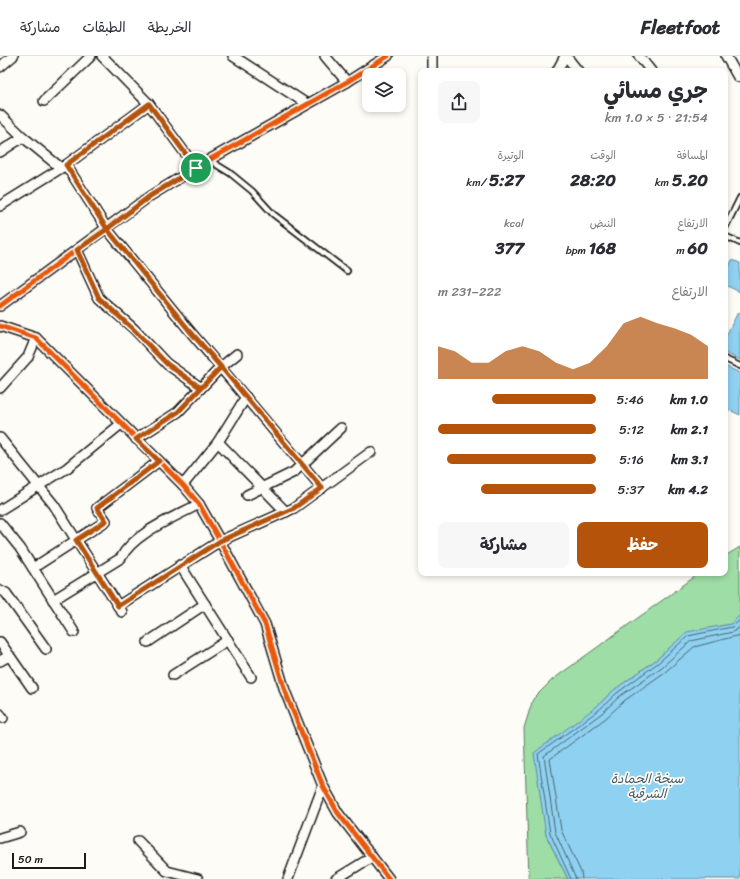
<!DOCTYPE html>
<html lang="ar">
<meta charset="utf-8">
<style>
body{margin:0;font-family:Sriracha,"Playpen Sans Arabic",sans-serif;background:#f7f7f7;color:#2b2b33;direction:rtl;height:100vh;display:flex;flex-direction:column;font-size:15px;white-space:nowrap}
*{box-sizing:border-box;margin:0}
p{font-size:13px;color:#7c7c81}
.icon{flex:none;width:22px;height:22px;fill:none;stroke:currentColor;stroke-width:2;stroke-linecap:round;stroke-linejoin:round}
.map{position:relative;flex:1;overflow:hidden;direction:ltr}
.sheet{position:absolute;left:418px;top:12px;width:310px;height:508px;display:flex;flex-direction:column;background:#fff;border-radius:8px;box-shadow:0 2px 6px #0003;direction:rtl}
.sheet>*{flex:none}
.controls{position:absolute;left:362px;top:12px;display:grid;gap:8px}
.controls a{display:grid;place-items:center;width:44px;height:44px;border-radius:8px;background:#fff;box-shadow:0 2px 6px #0003;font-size:20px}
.scale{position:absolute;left:12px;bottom:10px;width:74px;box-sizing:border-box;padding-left:4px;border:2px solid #1c1c1c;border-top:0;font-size:11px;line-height:14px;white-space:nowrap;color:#1c1c1c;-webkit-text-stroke:3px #fdfcf7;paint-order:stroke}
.pin{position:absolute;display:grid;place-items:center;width:34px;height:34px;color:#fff;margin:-17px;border:2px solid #fff;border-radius:50%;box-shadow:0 1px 4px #0007}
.round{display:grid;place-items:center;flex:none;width:42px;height:42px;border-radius:8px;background:#f7f7f7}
.overview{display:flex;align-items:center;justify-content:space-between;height:68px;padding:0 20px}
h1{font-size:22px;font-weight:700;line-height:30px}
.metrics{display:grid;grid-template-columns:repeat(3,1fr);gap:6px;height:68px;padding:4px 20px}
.metrics div{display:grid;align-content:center}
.metrics b{font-size:17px;font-weight:700}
.metrics small{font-size:11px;font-weight:400}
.metrics p{font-size:11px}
.chart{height:112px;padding:8px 20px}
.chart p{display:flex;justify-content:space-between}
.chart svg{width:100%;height:72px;margin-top:4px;fill:#b45309;opacity:.7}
.cta{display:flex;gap:8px;margin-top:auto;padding:8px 20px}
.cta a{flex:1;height:46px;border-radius:8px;background:#b45309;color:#fff;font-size:16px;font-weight:700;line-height:46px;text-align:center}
.cta a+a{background:#f7f7f7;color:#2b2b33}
ul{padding:0 20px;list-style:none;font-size:13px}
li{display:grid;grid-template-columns:64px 48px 1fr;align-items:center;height:30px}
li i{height:10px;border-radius:5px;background:#b45309}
header{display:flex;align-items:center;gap:24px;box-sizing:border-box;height:56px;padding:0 20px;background:#fff;border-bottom:1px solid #e1e1e2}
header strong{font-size:19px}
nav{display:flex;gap:22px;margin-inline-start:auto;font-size:14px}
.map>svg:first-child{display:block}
.green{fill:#9edda6;stroke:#5d7c61}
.water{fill:#8fd1f1;stroke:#61899c}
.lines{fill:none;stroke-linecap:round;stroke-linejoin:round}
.shore{stroke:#4a6471;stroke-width:1}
.lane-casing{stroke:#1c1c1c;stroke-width:8}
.street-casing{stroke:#1c1c1c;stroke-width:12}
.lane{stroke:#fdfcf7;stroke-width:4.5}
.street{stroke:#fdfcf7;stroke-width:9}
.cycleway-casing{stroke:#fdfcf7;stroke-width:8}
.cycleway{stroke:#e8590c;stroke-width:5}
.route-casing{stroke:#fff;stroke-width:8}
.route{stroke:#b45309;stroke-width:5}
.labels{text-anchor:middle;stroke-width:3.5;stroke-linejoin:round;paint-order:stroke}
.water-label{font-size:13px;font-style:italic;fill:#445b67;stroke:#fdfcf7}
</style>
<header>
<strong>Fleetfoot</strong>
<nav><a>الخريطة</a><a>الطبقات</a><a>مشاركة</a></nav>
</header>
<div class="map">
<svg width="740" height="823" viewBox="0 0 740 823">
<rect width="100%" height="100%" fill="#fdfcf7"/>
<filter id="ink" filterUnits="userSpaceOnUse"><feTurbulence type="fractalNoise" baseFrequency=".025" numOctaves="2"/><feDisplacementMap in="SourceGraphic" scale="8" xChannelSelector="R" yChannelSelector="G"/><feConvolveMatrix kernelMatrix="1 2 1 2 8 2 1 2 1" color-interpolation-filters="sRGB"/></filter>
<g filter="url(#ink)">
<polygon class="green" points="740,491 740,559 731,568 687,577 656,604 614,634 596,651 546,779 568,823 529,823 524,672 533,643 552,624 700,517 725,517 725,500"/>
<g class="water">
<polygon points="732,204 740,207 740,236 725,229 725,220"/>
<polygon points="738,256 740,257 740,304 725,297 725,282"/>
<polygon points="725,310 740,317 740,359 725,352"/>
<polygon points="740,559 740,823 568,823 546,779 534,697 596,651 614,634 656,604 687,576 731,568"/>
</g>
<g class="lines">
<g class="shore">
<polyline points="571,823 550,777 538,698 599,654 617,637 658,607 688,580 732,571 740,564"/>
<polyline points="576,823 555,776 544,700 602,657 620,640 662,611 691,585 733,576 740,571"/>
<polyline points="582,823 581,816 561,774 550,703 606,662 624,645 665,616 694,591 740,579"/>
</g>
<g class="lane-casing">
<g id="lane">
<polyline points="209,104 230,117 252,135 273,158 347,215"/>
<polyline points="725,172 740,142"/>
<polyline points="725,180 740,187"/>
<polyline points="725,303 740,310"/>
</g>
</g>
<g class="street-casing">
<g id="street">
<polyline points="102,0 149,48 196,112"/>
<polyline points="233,0 307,48"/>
<polyline points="325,0 347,26"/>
<polyline points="432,0 432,15"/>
<polyline points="566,0 578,15"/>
<polyline points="639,0 651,15"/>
<polyline points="726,0 738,21"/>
<polyline points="0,11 13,0"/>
<polyline points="557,15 565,0"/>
<polyline points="44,45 91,0"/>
<polyline points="0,59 23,81 61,112"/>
<polyline points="0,96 23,81"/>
<polyline points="66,109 107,173 189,274 322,432"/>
<polyline points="0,150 66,109 149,48"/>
<polyline points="77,194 99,242 134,273 167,308 201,332"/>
<polyline points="0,250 150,140 209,104 347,26 388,0"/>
<polyline points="0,270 36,282 183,429 199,448 220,485 265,568 285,635 323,730 338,757 389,823"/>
<polyline points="0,332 28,301 36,282"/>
<polyline points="0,382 54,449 122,556"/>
<polyline points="136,383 178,356 221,311 237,298"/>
<polyline points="218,386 286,456"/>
<polyline points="183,429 218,386 246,341"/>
<polyline points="247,439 294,416 341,372"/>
<polyline points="0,454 67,412 121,368"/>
<polyline points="0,467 20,492 74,576"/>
<polyline points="180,509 251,621"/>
<polyline points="33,512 106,465 97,452 159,405"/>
<polyline points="0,534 6,537 46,593"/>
<path d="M53,544L121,502C132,478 175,461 199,448"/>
<polyline points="118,550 220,485 294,452 371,396"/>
<polyline points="0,586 32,632"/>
<polyline points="148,586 205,548"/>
<polyline points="0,605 9,600"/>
<polyline points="173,619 228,584"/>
<polyline points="0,658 3,662"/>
<polyline points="0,782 20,776"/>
<polyline points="138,785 167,815 198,823"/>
<polyline points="288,823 323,730"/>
<polyline points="336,823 372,801"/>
</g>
</g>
<use href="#lane" class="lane"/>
<use href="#street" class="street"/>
<g class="cycleway-casing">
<g id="cycleway">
<polyline points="0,250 150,140 209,104 347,26 388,0"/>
<polyline points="0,270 36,282 183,429 199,448 220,485 265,568 285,635 323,730 338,757 389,823"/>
</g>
</g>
<use href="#cycleway" class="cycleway"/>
</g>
</g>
<g class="lines" filter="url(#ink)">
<g class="route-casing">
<polyline id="route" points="196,112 150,140 107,173 189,274 221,311 178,356 136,383 159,405 97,452 106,465 76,484 118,550 220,485 294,452 322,432 221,311 201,332 167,308 134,274 99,242 77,194 107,173 66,109 149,48 196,112"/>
</g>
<use href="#route" class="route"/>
</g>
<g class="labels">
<g class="water-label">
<text x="647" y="727">سبخة الحمادة<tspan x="647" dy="15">الشرقية</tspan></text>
</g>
</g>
</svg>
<div class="controls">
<a><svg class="icon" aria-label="layers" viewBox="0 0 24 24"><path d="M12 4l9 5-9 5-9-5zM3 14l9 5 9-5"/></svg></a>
</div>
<div class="scale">50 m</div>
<div class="pin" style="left:196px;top:112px;background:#1e9e55"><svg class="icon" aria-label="arrive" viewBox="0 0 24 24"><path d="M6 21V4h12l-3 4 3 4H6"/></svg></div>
<section class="sheet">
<div class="overview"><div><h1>جري مسائي</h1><p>21:54 · 5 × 1.0 km</p></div><a class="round"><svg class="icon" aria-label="share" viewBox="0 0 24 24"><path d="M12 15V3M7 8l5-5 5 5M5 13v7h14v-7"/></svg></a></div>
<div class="metrics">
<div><p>المسافة</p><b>5.20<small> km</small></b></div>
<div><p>الوقت</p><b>28:20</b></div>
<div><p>الوتيرة</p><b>5:27<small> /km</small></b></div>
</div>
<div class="metrics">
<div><p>الارتفاع</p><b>60<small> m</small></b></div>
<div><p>النبض</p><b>168<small> bpm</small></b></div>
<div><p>kcal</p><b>377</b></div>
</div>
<div class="chart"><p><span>الارتفاع</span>222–231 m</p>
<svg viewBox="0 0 160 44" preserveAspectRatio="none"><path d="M0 44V24L10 27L20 34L30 34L40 27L50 24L60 27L70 34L80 38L90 34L100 24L110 10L120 6L130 10L140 13L150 17L160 24V44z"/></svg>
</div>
<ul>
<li><b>1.0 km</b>5:46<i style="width:66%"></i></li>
<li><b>2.1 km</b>5:12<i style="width:100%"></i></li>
<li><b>3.1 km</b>5:16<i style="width:94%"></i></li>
<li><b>4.2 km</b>5:37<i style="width:73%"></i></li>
</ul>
<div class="cta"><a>حفظ</a><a>مشاركة</a></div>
</section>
</div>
